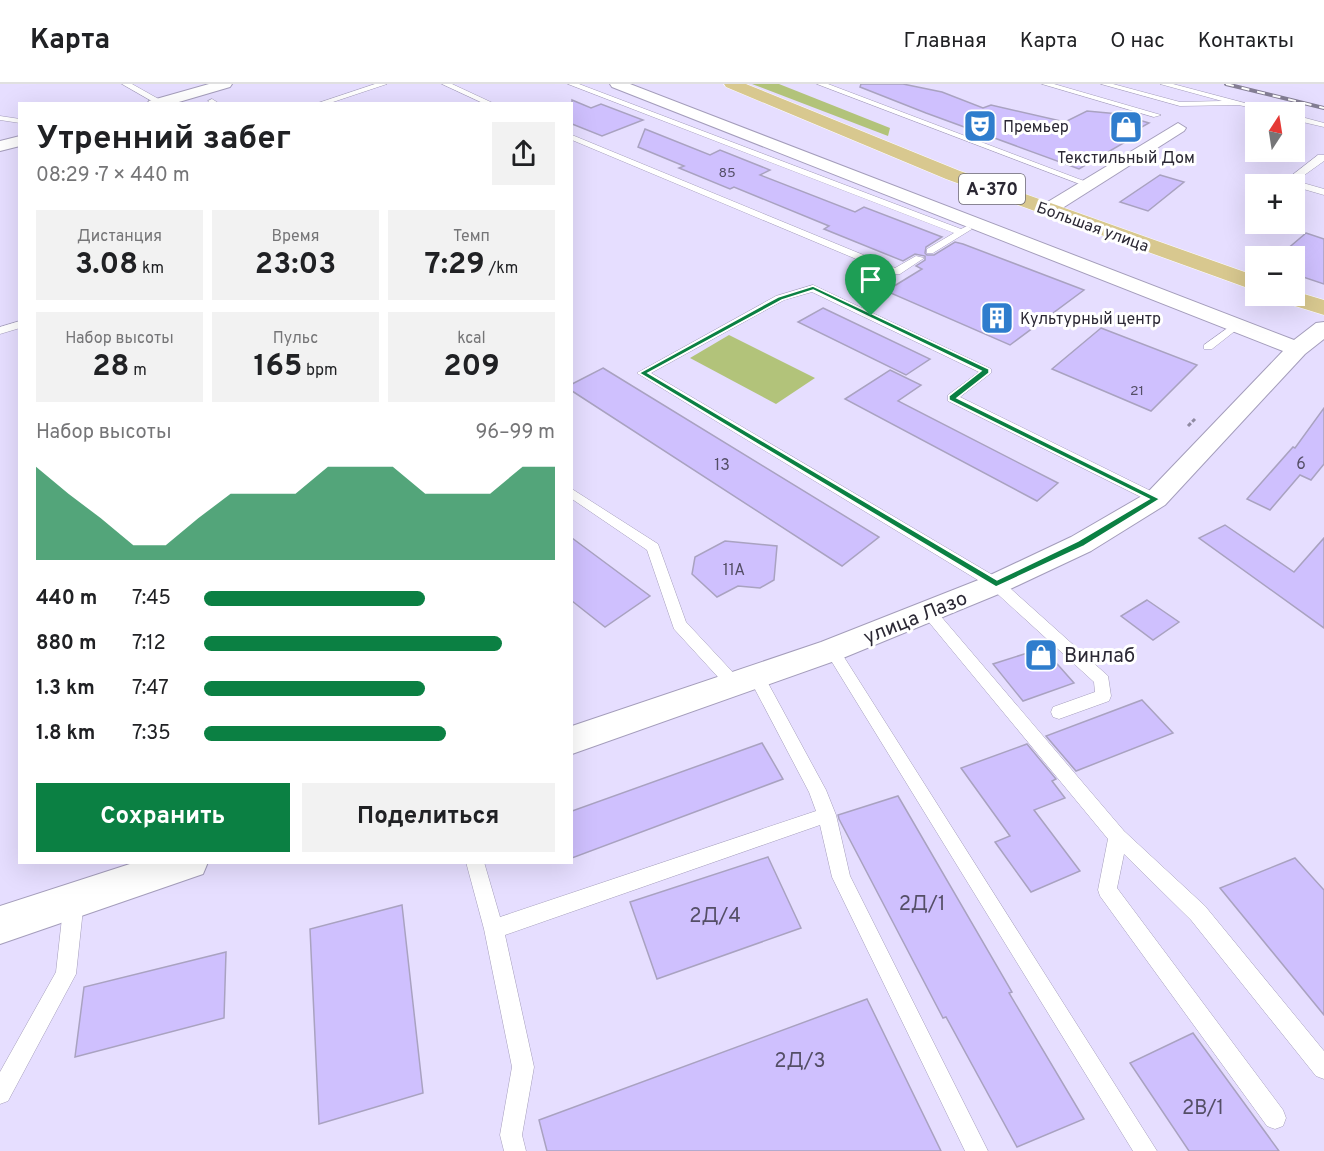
<!DOCTYPE html>
<html lang="ru">
<meta charset="utf-8">
<style>
body{margin:0;font-family:Overpass,sans-serif;background:#f2f2f2;color:#202124;height:100vh;display:flex;flex-direction:column;font-size:22px;white-space:nowrap}
*{box-sizing:border-box;margin:0}
p{font-size:20px;color:#757577}
.icon{flex:none;width:33px;height:33px;fill:none;stroke:currentColor;stroke-width:2;stroke-linecap:round;stroke-linejoin:round}
.map{position:relative;flex:1;overflow:hidden}
.drawer{position:absolute;left:18px;top:18px;width:555px;height:762px;display:flex;flex-direction:column;background:#fff;border-radius:0px;box-shadow:0 6px 24px #0002}
.drawer>*{flex:none}
.needle{width:39px;rotate:12deg}
.tools{position:absolute;left:1245px;top:18px;display:grid;gap:12px}
.tools a{display:grid;place-items:center;width:60px;height:60px;border-radius:0px;background:#fff;box-shadow:0 6px 24px #0002;font-size:30px}
.pin{position:absolute;display:grid;place-items:center;width:51px;height:51px;color:#fff;margin:-62px -26px;border-radius:50% 50% 50% 0;rotate:-45deg;box-shadow:0 0 6px #0007}
.pin .icon{rotate:45deg}
.round{display:grid;place-items:center;flex:none;width:63px;height:63px;border-radius:0px;background:#f2f2f2}
.summary{display:flex;align-items:center;justify-content:space-between;height:102px;padding:0 18px}
h1{font-size:33px;font-weight:700;line-height:45px}
.stats{display:grid;grid-template-columns:repeat(3,1fr);gap:9px;height:102px;padding:6px 18px}
.stats div{display:grid;align-content:center;border-radius:0px;background:#f2f2f2;text-align:center}
.stats b{font-size:30px;font-weight:700}
.stats small{font-size:16px;font-weight:400}
.stats p{font-size:16px}
.chart{height:168px;padding:12px 18px}
.chart p{display:flex;justify-content:space-between}
.chart svg{width:100%;height:108px;margin-top:6px;fill:#0b8043;opacity:.7}
.button{display:flex;gap:12px;margin-top:auto;padding:12px 18px}
.button a{flex:1;height:69px;border-radius:0px;background:#0b8043;color:#fff;font-size:24px;font-weight:700;line-height:69px;text-align:center}
.button a+a{background:#f2f2f2;color:#202124}
ul{padding:0 18px;list-style:none;font-size:20px}
li{display:grid;grid-template-columns:96px 72px 1fr;align-items:center;height:45px}
li i{height:15px;border-radius:8px;background:#0b8043}
header{display:flex;align-items:center;gap:36px;box-sizing:border-box;height:84px;padding:0 30px;background:#fff;border-bottom:2px solid #e0e0e0}
header strong{font-size:28px}
nav{display:flex;gap:33px;margin-inline-start:auto;font-size:21px}
.map>svg:first-child{display:block}
.green{fill:#b2c37a}
.building{fill:#cfc0fe;stroke:#a9a2c0;stroke-width:1.5}
.lines{fill:none;stroke-linecap:round;stroke-linejoin:round}
.service-casing{stroke:#a49dbb;stroke-width:1}
.minor-casing{stroke:#a49dbb;stroke-width:2}
.trunk-casing{stroke:#fff;stroke-width:1}
.path{stroke:#8f8aa1;stroke-width:3;stroke-dasharray:4 2;stroke-linecap:butt}
.service{fill:#fff;fill-rule:evenodd}
.minor{fill:#fff;fill-rule:evenodd}
.trunk{fill:#d8c88f;fill-rule:evenodd}
.rail-casing{stroke:#847e94;stroke-width:4}
.rail{stroke:#fff;stroke-width:2;stroke-dasharray:8;stroke-linecap:butt}
.route{fill:#0b8043;stroke:#fff;stroke-width:1.5;fill-rule:evenodd}
.labels{text-anchor:middle;stroke-width:6;stroke-linejoin:round;paint-order:stroke}
.far-number-label{font-size:14px;fill:#544e66}
.far-poi-label{font-size:16px;fill:#2b2834;stroke:#fff;text-anchor:start}
.far-street-label{font-size:16px;fill:#2b2834;stroke:#fff}
.number-label{font-size:16px;fill:#544e66}
.shield{fill:#fff;stroke:#6b6871;stroke-width:1.5}
.shield-label{font-size:18px;font-weight:bold;fill:#2b2834}
.street-label{font-size:20px;fill:#2b2834;stroke:#fff}
.poi-label{font-size:20px;fill:#2b2834;stroke:#fff;text-anchor:start}
.near-number-label{font-size:20px;fill:#544e66}
</style>
<header>
<strong>Карта</strong>
<nav><a>Главная</a><a>Карта</a><a>О нас</a><a>Контакты</a></nav>
</header>
<div class="map">
<svg width="1324" height="1067" viewBox="0 0 1324 1067">
<rect width="100%" height="100%" fill="#e6deff"/>
<g class="green">
<polygon points="752,0 779,0 890,44 888,52"/>
<polygon points="729,251 815,294 776,320 690,274"/>
</g>
<g class="building">
<polygon points="861,0 903,0 942,8 983,24 991,21 1065,38 1087,27 1119,30 1149,39 1120,55 1127,57 1079,85 926,29 860,3"/>
<polygon points="572,16 591,24 601,20 643,36 602,52 572,40"/>
<polygon points="645,45 710,71 720,66 770,86 760,91 855,128 864,123 942,153 926,163 925,169 927,171 934,171 955,158 963,160 1084,206 1010,261 886,207 922,185 916,182 925,176 925,172 915,170 903,177 824,145 829,142 734,103 730,105 679,84 684,82 638,63"/>
<polygon points="1160,91 1184,98 1148,127 1120,118"/>
<polygon points="1306,149 1324,155 1324,200 1294,190 1294,172 1279,172"/>
<polygon points="823,224 930,275 906,291 798,238"/>
<polygon points="1101,244 1197,281 1151,327 1052,285"/>
<polygon points="603,284 879,453 842,482 572,307 572,300"/>
<polygon points="890,286 921,301 898,317 1058,399 1037,417 845,315"/>
<polygon points="1324,324 1324,380 1311,396 1300,391 1270,426 1247,415 1293,363 1295,364"/>
<polygon points="1225,441 1294,488 1324,454 1324,544 1199,454"/>
<polygon points="572,454 650,512 605,543 572,517"/>
<polygon points="725,457 777,462 774,496 760,504 738,502 717,513 692,490 695,473"/>
<polygon points="1147,516 1179,538 1153,556 1121,532"/>
<polygon points="1043,564 1074,599 1023,617 993,580"/>
<polygon points="1142,616 1173,649 1076,687 1046,652"/>
<polygon points="762,659 783,695 572,774 572,727"/>
<polygon points="1027,660 1056,695 1052,697 1065,714 1034,726 1080,787 1031,808 995,758 1010,752 961,684"/>
<polygon points="898,712 1012,908 1009,909 1084,1035 1017,1063 946,933 943,934 839,735 838,731"/>
<polygon points="768,773 801,844 657,895 630,818"/>
<polygon points="1295,774 1324,806 1324,931 1220,804"/>
<polygon points="402,821 423,1009 319,1040 310,845"/>
<polygon points="226,868 224,934 75,973 84,903"/>
<polygon points="867,915 941,1067 547,1067 539,1036"/>
<polygon points="1193,949 1279,1067 1189,1067 1130,979"/>
</g>
<g class="lines">
<g class="service-casing">
<g id="service">
<polygon points="122,0 132,0 164,18 157,20"/>
<polygon points="375,0 387,0 327,20 315,20"/>
<polygon points="442,0 452,0 495,20 485,20"/>
<polygon points="568,0 579,0 961,145 967,142 972,145 933,169 927,169 927,165 954,149"/>
<polygon points="817,0 828,0 1092,100 1085,102"/>
<polygon points="1042,0 1054,0 1161,31 1154,33"/>
<polygon points="1101,0 1113,0 1180,18 1222,17 1160,0 1173,0 1279,28 1268,28 1239,21 1180,22"/>
<polygon points="212,15 220,20 211,20 208,17"/>
<polygon points="1294,31 1324,39 1324,43 1294,36"/>
<polygon points="0,32 20,35 20,39 0,36"/>
<polygon points="572,51 895,184 916,172 924,174 900,190 892,190 572,56"/>
<polygon points="1318,71 1324,71 1324,77 1296,97 1324,105 1324,111 1286,100 1286,96"/>
<polygon points="813,201 991,285 991,289 960,313 1161,412 1163,415 1161,418 1151,418 948,317 948,311 979,288 812,208 784,216 651,289 1001,496 1108,592 1111,612 1109,617 1059,635 1053,633 1051,628 1053,623 1095,608 1094,598 991,504 637,289 776,212"/>
<polygon points="20,237 20,244 0,250 0,243"/>
<polygon points="1236,238 1241,241 1240,243 1212,265 1204,265 1204,261"/>
<polygon points="572,405 658,460 686,538 740,596 742,600 740,604 734,606 728,604 674,545 647,466 572,415"/>
<polygon points="928,521 933,523 1124,747 1205,822 1324,967 1324,995 1316,992 1191,836 1124,770 1117,804 1283,1026 1286,1034 1283,1042 1275,1045 1267,1042 1100,812 1098,806 1108,755 923,531 921,527 923,523"/>
<polygon points="832,560 837,562 1157,1067 1133,1067 827,570 824,566 827,562"/>
<polygon points="756,586 762,588 826,706 836,731 850,792 988,1067 965,1067 832,793 820,741 505,851 534,983 522,1051 526,1067 504,1067 500,1051 512,983 484,845 466,778 484,778 500,833 816,727 809,708 748,592 750,588"/>
<polygon points="74,807 81,810 84,816 76,890 8,1017 0,1020 0,988 56,888 64,816 67,810"/>
</g>
</g>
<g class="minor-casing">
<g id="minor">
<polygon points="209,0 232,0 230,3 172,20 147,20 149,17"/>
<polygon points="610,0 630,0 1294,256 1316,239 1324,238 1324,255 1305,270 1165,421 1091,467 1006,507 843,574 572,670 572,642 821,558 986,493 1071,453 1147,409 1283,267 612,3"/>
<polygon points="1178,39 1186,44 1184,47 1053,130 1041,130 1038,126 1041,122"/>
<polygon points="20,52 20,62 0,67 0,57"/>
<polygon points="136,778 208,778 203,790 0,860 0,822"/>
</g>
</g>
<g class="trunk-casing">
<g id="trunk">
<polygon points="724,0 746,0 960,87 1256,192 1256,207 946,95 726,3"/>
<polygon points="1294,207 1324,216 1324,231 1279,217 1276,212 1294,212"/>
</g>
</g>
<polyline class="path" points="1188,342 1195,335"/>
<use href="#service" class="service"/>
<use href="#minor" class="minor"/>
<use href="#trunk" class="trunk"/>
<g class="rail-casing">
<polyline id="rail" points="1226,0 1324,24"/>
</g>
<use href="#rail" class="rail"/>
</g>
<path class="route" d="M813,202L989,285V289L957,314L1160,415L1084,462L996,503L639,289L778,213ZM813,206L981,287L949,312V316L1149,415L1078,457L997,496L648,289L782,216Z"/>
<defs>
<g id="theatre-square" transform="scale(1.725)"><rect x="-9" y="-9" width="18" height="18" rx="4" fill="#2f7dcd" stroke="#fff"/><path d="M-5-5.5Q0-4 5-5.5V0Q5 5 0 6Q-5 5-5 0ZM-3.3-2.5H-1v1.5H-3.3ZM1-2.5H3.3v1.5H1ZM-2.8 1Q0 5.5 2.8 1Z" fill="#fff"/></g>
<g id="shop-square" transform="scale(1.725)"><rect x="-9" y="-9" width="18" height="18" rx="4" fill="#2f7dcd" stroke="#fff"/><path d="M-5-2.5h2.3a2.7 3.5 0 0 1 5.4 0H5L5.5 6h-11ZM-1.5-2.5h3a1.5 2.3 0 0 0-3 0Z" fill="#fff"/></g>
<g id="building-square" transform="scale(1.725)"><rect x="-9" y="-9" width="18" height="18" rx="4" fill="#2f7dcd" stroke="#fff"/><path d="M-4-6H4V6H1V3H-1V6H-4ZM-2.5-4.3h1.7v1.8h-1.7ZM.8-4.3h1.7v1.8H.8ZM-2.5-1h1.7V.8h-1.7ZM.8-1h1.7V.8H.8Z" fill="#fff"/></g>
</defs>
<g fill-rule="evenodd">
<use href="#theatre-square" x="980" y="42"/>
<use href="#shop-square" x="1126" y="43"/>
<use href="#building-square" x="997" y="234"/>
<use href="#shop-square" x="1041" y="571"/>
</g>
<g class="labels">
<g class="far-number-label">
<text x="727" y="93">85</text>
<text x="1137" y="311">21</text>
</g>
<g class="far-poi-label">
<text x="1003" y="48">Премьер</text>
<text x="1126" y="79" text-anchor="middle">Текстильный Дом</text>
<text x="1020" y="240">Культурный центр</text>
</g>
<g class="far-street-label">
<text transform="translate(1093 142) rotate(20)" y="6">Большая улица</text>
</g>
<g class="number-label">
<text x="1301" y="385">6</text>
<text x="722" y="386">13</text>
<text x="734" y="491">11А</text>
</g>
<rect class="shield" x="959" y="90" width="66" height="30" rx="4.5"/>
<g class="shield-label">
<text x="992" y="111">А-370</text>
</g>
<g class="street-label">
<text transform="translate(915 533) rotate(-22)" y="7">улица Лазо</text>
</g>
<g class="poi-label">
<text x="1064" y="578">Винлаб</text>
</g>
<g class="near-number-label">
<text x="922" y="826">2Д/1</text>
<text x="715" y="838">2Д/4</text>
<text x="800" y="983">2Д/3</text>
<text x="1203" y="1030">2В/1</text>
</g>
</g>
</svg>
<div class="tools">
<a><svg class="needle" viewBox="-14 -14 28 28"><path d="M0-13l5 13h-10z" fill="#e53935"/><path d="M0 13l5-13h-10z" fill="#757577"/></svg></a>
<a>+</a>
<a>−</a>
</div>
<div class="pin" style="left:871px;top:232px;background:#1e9e55"><svg class="icon" aria-label="arrive" viewBox="0 0 24 24"><path d="M6 21V4h12l-3 4 3 4H6"/></svg></div>
<section class="drawer">
<div class="summary"><div><h1>Утренний забег</h1><p>08:29 · 7 × 440 m</p></div><a class="round"><svg class="icon" aria-label="share" viewBox="0 0 24 24"><path d="M12 15V3M7 8l5-5 5 5M5 13v7h14v-7"/></svg></a></div>
<div class="stats">
<div><p>Дистанция</p><b>3.08<small> km</small></b></div>
<div><p>Время</p><b>23:03</b></div>
<div><p>Темп</p><b>7:29<small> /km</small></b></div>
</div>
<div class="stats">
<div><p>Набор высоты</p><b>28<small> m</small></b></div>
<div><p>Пульс</p><b>165<small> bpm</small></b></div>
<div><p>kcal</p><b>209</b></div>
</div>
<div class="chart"><p><span>Набор высоты</span>96–99 m</p>
<svg viewBox="0 0 160 44" preserveAspectRatio="none"><path d="M0 44V6L10 17L20 27L30 38L40 38L50 27L60 17L70 17L80 17L90 6L100 6L110 6L120 17L130 17L140 17L150 6L160 6V44z"/></svg>
</div>
<ul>
<li><b>440 m</b>7:45<i style="width:63%"></i></li>
<li><b>880 m</b>7:12<i style="width:85%"></i></li>
<li><b>1.3 km</b>7:47<i style="width:63%"></i></li>
<li><b>1.8 km</b>7:35<i style="width:69%"></i></li>
</ul>
<div class="button"><a>Сохранить</a><a>Поделиться</a></div>
</section>
</div>
